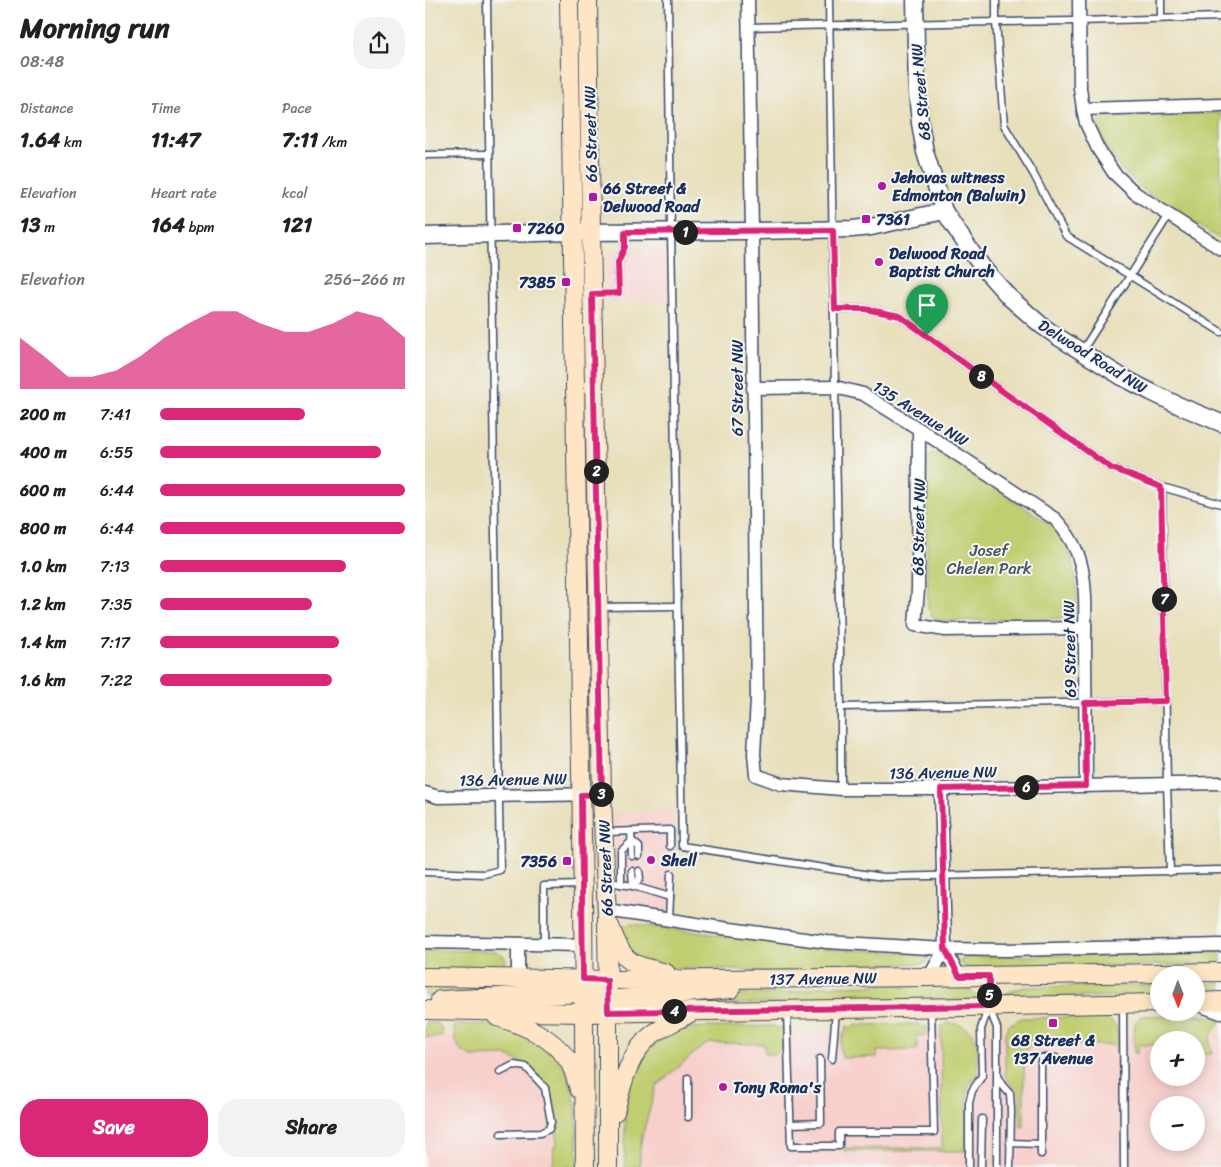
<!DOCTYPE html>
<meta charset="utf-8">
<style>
body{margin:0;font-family:Sriracha,sans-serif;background:#f2f2f2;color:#202124;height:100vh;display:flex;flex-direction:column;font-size:19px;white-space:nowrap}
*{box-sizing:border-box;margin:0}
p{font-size:16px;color:#757577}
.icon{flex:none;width:28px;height:28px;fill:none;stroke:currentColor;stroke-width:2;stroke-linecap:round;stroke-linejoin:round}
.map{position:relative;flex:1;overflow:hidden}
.details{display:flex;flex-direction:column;background:#fff;width:425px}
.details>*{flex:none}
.needle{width:32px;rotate:179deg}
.controls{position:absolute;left:725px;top:966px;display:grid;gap:10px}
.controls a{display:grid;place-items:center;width:55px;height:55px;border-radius:50%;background:#fff;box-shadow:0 2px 12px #0003;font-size:25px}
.pin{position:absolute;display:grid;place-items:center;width:42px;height:42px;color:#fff;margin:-51px -21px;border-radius:50% 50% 50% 0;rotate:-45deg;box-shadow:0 0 5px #0007}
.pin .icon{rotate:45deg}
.km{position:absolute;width:25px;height:25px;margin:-12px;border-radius:50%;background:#222;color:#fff;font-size:14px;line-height:25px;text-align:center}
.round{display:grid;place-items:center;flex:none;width:52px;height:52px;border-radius:20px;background:#f2f2f2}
.headline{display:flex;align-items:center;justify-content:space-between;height:85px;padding:0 20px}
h1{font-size:28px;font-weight:800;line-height:38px}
.stats{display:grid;grid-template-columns:repeat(3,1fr);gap:8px;height:85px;padding:5px 20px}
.stats div{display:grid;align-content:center}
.stats b{font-size:21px;font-weight:800}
.stats small{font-size:14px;font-weight:400}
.stats p{font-size:14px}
.chart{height:140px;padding:10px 20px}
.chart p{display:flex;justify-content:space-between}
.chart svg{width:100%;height:90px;margin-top:5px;fill:#db2777;opacity:.7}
.action{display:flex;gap:10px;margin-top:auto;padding:10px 20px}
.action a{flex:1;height:58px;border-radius:20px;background:#db2777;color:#fff;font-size:20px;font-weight:800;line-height:58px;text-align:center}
.action a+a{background:#f2f2f2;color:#202124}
ul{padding:0 20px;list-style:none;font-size:16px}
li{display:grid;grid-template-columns:80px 60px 1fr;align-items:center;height:38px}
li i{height:12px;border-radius:6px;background:#db2777}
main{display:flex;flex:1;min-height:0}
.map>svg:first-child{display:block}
.built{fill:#f7d0cc;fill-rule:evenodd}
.green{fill:#c0cd6f;stroke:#6e7e66}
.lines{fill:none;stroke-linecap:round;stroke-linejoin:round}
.service-casing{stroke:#3a496c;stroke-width:9}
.minor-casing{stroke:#3a496c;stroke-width:15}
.tertiary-casing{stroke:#3a496c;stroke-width:19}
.secondary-casing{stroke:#3a496c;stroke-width:20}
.service{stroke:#fff;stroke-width:6}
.minor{stroke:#fff;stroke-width:12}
.tertiary{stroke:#fff;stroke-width:16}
.secondary{stroke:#fee5c5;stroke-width:18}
.route-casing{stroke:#fff;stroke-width:10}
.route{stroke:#db2777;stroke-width:6}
.poi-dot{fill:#b5179e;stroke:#f6f6f2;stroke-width:2}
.labels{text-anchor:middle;stroke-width:4;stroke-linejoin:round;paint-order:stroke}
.street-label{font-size:16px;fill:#1b2f5e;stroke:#f6f6f2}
.poi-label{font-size:16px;font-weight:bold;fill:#1b2f5e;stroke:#f6f6f2;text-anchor:start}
.park-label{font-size:16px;fill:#445662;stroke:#f6f6f2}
</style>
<main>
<section class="details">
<div class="headline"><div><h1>Morning run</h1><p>08:48</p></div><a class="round"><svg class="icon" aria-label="share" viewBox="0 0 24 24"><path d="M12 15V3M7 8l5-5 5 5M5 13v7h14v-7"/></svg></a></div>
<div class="stats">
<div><p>Distance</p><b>1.64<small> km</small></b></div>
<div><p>Time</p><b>11:47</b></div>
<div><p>Pace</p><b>7:11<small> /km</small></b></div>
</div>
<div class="stats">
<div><p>Elevation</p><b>13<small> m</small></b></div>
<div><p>Heart rate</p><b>164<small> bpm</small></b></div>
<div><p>kcal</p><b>121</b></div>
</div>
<div class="chart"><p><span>Elevation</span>256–266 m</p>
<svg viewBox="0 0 160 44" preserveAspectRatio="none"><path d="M0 44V19L10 28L20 38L30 38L40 35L50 28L60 19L70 12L80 6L90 6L100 12L110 16L120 16L130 12L140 6L150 9L160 19V44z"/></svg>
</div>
<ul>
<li><b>200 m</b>7:41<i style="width:59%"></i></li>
<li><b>400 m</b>6:55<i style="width:90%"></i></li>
<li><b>600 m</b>6:44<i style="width:100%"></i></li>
<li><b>800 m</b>6:44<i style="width:100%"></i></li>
<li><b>1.0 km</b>7:13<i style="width:76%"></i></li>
<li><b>1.2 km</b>7:35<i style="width:62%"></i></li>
<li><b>1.4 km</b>7:17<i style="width:73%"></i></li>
<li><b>1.6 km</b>7:22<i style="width:70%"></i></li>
</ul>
<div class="action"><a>Save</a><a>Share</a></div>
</section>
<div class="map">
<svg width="796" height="1167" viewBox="0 0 796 1167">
<rect width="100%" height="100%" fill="#f6f6f2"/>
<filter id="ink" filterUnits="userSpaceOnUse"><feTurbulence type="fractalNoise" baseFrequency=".02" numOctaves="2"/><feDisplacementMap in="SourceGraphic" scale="10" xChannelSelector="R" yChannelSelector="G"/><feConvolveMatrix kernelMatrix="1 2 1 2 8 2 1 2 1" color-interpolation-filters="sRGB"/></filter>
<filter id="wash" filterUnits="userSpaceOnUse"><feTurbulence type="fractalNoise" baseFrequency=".0096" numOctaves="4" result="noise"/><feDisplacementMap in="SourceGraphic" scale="20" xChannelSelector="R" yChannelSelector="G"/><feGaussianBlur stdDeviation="1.12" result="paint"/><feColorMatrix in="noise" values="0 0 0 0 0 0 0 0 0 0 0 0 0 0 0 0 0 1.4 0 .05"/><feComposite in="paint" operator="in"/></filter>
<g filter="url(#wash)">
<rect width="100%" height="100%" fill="#e8dfbb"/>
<g class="built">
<polygon points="243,248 244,301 182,302 181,257 188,249"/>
<polygon points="249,811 250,912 202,906 192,895 189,812"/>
<path d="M325,1031H796V1167H202L209,1082L255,1040ZM734,1040H771V1078H734ZM734,1105H771V1142H734Z"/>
<polygon points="38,1035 129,1065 149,1167 0,1167 0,1037"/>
</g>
<g class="green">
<polygon points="152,42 154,42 158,79 157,146 153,111"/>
<polygon points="796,113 796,240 716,188 690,163 671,130 674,121 680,116"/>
<polygon points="156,314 158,314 162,354 167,772 164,781"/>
<path d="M509,453L517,454L625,524C629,529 634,534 638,539C649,556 651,576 652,596C652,604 653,612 647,618L516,621L508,617L503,608L501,468L502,459Z"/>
<polygon points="207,924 395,948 498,954 502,957 502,962 497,964 456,964 456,970 339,972 296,969 234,968 205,956 195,931 199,925"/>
<polygon points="0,950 71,951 78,955 81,960 79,968 73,972 0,973"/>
<polygon points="796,952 796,964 544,968 534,963 535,961 542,957"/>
<polygon points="796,983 796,995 771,995 771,984"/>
<path d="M517,984C529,986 545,987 552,997L549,1000L227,1005L201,1001L370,992L399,986Z"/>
<polygon points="734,985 734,996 583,998 580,997 580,994 592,989 600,987"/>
<polygon points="0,987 104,988 99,993 0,996"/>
<path d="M764,1015L789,1017L796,1021V1023C785,1031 783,1042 787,1054H777V1045H771V1040H734V1045H713V1053H709V1029L710,1023L716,1016Z"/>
<path d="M674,1017C696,1021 694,1035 694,1053H691V1045H608L599,1054V1127L595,1126V1094L583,1081L580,1076V1036L584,1025L597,1018Z"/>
<polygon points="0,1022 11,1023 16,1027 17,1037 0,1037"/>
<polygon points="525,1023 536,1025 548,1034 553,1044 553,1073 543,1087 542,1093 541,1151 419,1151 419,1148 517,1148 516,1026 519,1026 521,1024"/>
<polygon points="31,1024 67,1025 86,1029 119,1043 140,1069 147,1089 151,1107 153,1167 128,1167 129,1147 132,1146 132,1135 128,1127 130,1116 121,1084 113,1075 98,1064 83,1056 47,1057 36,1051 30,1040 29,1027"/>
<polygon points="493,1024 498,1027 502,1026 503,1035 492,1036 492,1050 452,1051 452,1057 417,1058 417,1053 415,1052 415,1043 422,1026 426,1028 430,1025"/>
<path d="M348,1026L354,1029L357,1028L359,1034L358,1047L351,1054H340L339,1044L285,1043L278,1046L231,1086L217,1137L215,1149V1167H200C200,1124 195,1071 232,1042C243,1034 254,1029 267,1028C276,1027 285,1027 294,1027C312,1027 330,1026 348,1026Z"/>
</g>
</g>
<g filter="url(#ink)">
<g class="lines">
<g class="service-casing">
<g id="service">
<polyline points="243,0 246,232 257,846 458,877 796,870"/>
<polyline points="404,0 410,387 416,707 416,789"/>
<polyline points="736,0 736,18"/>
<polyline points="796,17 654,21 571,22 579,125 609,175 641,236 796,332"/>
<polyline points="323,27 571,22 571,0"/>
<polyline points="0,155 64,154"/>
<polyline points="169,294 194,293 193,262 200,247 200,232"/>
<polyline points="410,309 440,309 475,316 577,391 686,468 737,487 796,504"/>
<polyline points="657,351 744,215"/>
<polyline points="737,487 742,784 745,872"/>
<polyline points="174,607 252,606"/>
<polyline points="416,707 741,701"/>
<polyline points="206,831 207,856"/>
<polyline points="180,832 245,830 245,846"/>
<polyline points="207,871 208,886"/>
<polyline points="0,872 59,874 75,870 62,0"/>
<polyline points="183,882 208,886 245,897"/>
<polyline points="196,884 196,851 207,841 214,847 214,856"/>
<polyline points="208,886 215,878 214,871"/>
<polyline points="244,920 246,874"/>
<polyline points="119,944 119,886 157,885"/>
<polyline points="698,1005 699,1167"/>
<polyline points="564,1007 572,1028 572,1076 577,1085 585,1094 586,1110 585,1167"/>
<polyline points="362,1012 366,1146 414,1146 414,1132 509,1132 506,1009"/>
<polyline points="407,1059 411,1010"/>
<polyline points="75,1072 89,1065 101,1067 120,1088 126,1122 124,1129 115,1133 76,1134"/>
<polyline points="263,1117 263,1078"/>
<polyline points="365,1124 396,1123 395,1059"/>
<polyline points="585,1143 616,1144 616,1058 631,1058"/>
<polyline points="616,1144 616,1154"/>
<polyline points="544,1167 544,1103 547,1091 557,1076 556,1029 564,1006 564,978"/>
<polyline points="556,1167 557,1119"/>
<polyline points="572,1167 572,1078"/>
</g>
</g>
<g class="minor-casing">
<g id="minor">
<polyline points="323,0 327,231 332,700 329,754 331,775 356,784 416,789 516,789 796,783"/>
<polyline points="654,0 655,88 658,109 661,123 673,149 689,173 710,193 796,249"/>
<polyline points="658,109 796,105"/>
<path d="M328,388L410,387L438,394L494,429L630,519C643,533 652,548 656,565C662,589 660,620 660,645C660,692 661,739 661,786"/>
<polyline points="494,429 493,590 490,625 520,630 660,628"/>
<polyline points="516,789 520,949 534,976"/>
<polyline points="0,793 13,797 177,794"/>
<polyline points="182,910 290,927 402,942 520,949 581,950 796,945"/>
<polyline points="0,942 158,945"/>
<polyline points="93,944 93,978"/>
<polyline points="504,977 520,949"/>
<polyline points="774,1005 796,1013"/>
</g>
</g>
<g class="tertiary-casing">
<g id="tertiary">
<polyline points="490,0 492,92 495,123 500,152 519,211 547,253 559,269 585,298 616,325 633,337 697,377 726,392 755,406 796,423"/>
<polyline points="0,236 147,232 327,231 427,229 446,227 519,211"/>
</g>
</g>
<g class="secondary-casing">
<g id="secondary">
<polyline points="144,0 158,900 160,1167"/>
<polyline points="163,0 166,232 177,794 182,917 183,1012 183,1167"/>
<path d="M185,926C198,963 204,964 241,973"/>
<polyline points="0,977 193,980 504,977 796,972"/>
<polyline points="15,1000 158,993 168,988"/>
<polyline points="771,1002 796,1001"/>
<polyline points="174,1004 183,1000 306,989"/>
<polyline points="0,1010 158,1013 540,1007 734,1003"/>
<path d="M72,1017C99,1025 126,1036 143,1060C149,1069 151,1080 154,1089"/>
<path d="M190,1112C197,1084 204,1052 228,1034C239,1026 253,1020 265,1013"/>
</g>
</g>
<use href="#service" class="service"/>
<use href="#minor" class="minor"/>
<use href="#tertiary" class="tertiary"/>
<use href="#secondary" class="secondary"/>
</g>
</g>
<g class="lines" filter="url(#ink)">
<g class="route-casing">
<polygon id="route" points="408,230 410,309 440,309 475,316 577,391 686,468 736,487 741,701 660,703 661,786 516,789 520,949 534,976 564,976 564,1006 183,1012 182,980 158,979 156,795 177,794 167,294 194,293 193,262 200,247 200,232"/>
</g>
<use href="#route" class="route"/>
</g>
<g class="poi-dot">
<circle cx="457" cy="186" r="5"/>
<rect x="163" y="192" width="10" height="10" rx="2.5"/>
<rect x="436" y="214" width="10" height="10" rx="2.5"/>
<rect x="87" y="223" width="10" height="10" rx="2.5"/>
<circle cx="454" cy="262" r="5"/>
<rect x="136" y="277" width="10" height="10" rx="2.5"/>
<circle cx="226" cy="860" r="5"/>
<rect x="137" y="856" width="10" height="10" rx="2.5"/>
<rect x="623" y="1018" width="10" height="10" rx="2.5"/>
<circle cx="298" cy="1087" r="5"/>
</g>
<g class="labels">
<g class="street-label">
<text transform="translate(495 92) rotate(-95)" y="6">68 Street NW</text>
<text transform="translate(165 134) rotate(-91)" y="6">66 Street NW</text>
<text transform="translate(668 356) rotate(32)" y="6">Delwood Road NW</text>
<text transform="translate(312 388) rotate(-90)" y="6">67 Street NW</text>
<text transform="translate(496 413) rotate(32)" y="6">135 Avenue NW</text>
<text transform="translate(493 527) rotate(-89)" y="6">68 Street NW</text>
<text transform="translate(644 649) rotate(-91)" y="6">69 Street NW</text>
<text transform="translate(518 772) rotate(-1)" y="6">136 Avenue NW</text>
<text transform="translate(88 779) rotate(-1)" y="6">136 Avenue NW</text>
<text transform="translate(180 868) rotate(-92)" y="6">66 Street NW</text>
<text transform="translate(398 978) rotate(-1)" y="6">137 Avenue NW</text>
</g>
<g class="poi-label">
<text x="467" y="183">Jehovas witness<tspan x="467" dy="18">Edmonton (Balwin)</tspan></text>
<text x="178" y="194">66 Street &amp;<tspan x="178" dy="18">Delwood Road</tspan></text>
<text x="451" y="225">7361</text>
<text x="102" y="234">7260</text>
<text x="464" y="259">Delwood Road<tspan x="464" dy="18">Baptist Church</tspan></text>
<text x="131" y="288" text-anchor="end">7385</text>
<text x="236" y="866">Shell</text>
<text x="132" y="867" text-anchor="end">7356</text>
<text x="628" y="1046" text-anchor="middle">68 Street &amp;<tspan x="628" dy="18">137 Avenue</tspan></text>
<text x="308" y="1093">Tony Roma's</text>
</g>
<g class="park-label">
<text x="564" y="556">Josef<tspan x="564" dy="18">Chelen Park</tspan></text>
</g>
</g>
</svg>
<div class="controls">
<a><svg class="needle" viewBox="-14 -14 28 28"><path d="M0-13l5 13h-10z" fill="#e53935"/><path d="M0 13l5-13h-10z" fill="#757577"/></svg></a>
<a>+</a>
<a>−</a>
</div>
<div class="pin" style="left:502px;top:335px;background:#1e9e55"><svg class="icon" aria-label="arrive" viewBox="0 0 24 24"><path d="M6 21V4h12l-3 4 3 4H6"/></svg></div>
<b class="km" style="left:260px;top:232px">1</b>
<b class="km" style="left:171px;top:471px">2</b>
<b class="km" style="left:176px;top:794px">3</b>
<b class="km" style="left:249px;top:1011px">4</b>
<b class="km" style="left:564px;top:995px">5</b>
<b class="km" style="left:601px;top:787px">6</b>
<b class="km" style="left:739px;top:599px">7</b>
<b class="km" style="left:556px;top:376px">8</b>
</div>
</main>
